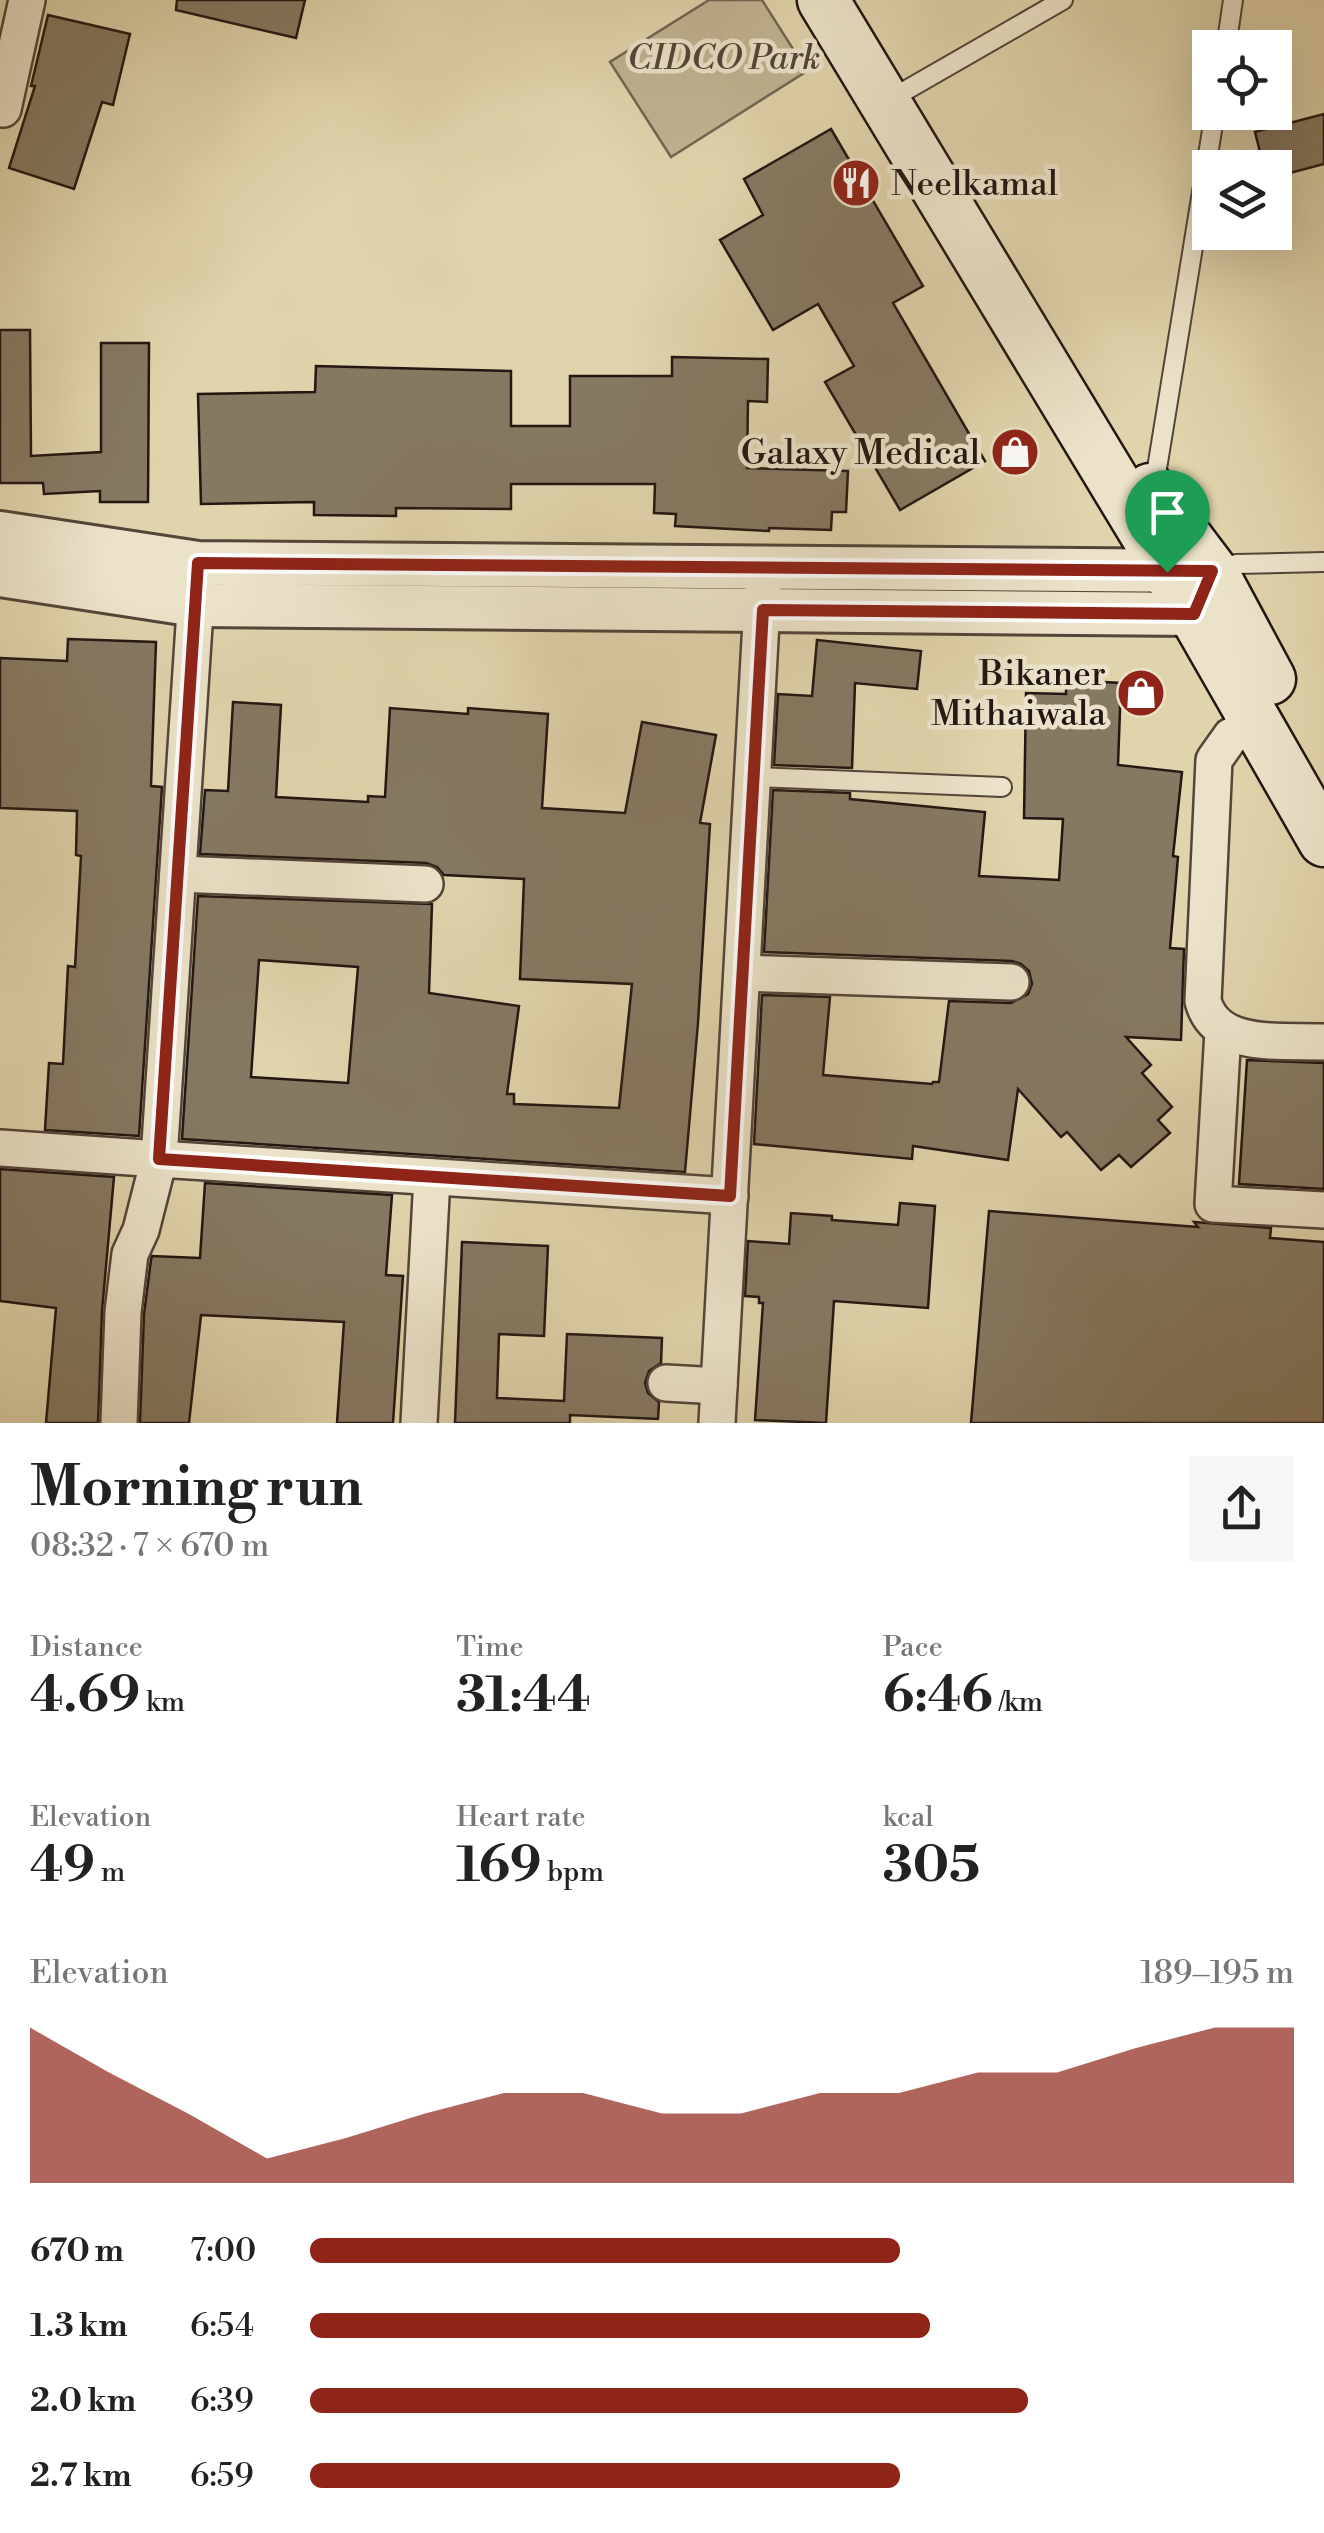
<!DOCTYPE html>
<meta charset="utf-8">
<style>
body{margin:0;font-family:"Libre Bodoni",serif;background:#f6f6f6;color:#222;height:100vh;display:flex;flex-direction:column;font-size:38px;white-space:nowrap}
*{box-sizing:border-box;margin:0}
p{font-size:32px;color:#767676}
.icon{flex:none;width:55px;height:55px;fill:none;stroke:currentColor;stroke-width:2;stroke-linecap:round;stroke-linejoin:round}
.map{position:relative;height:1423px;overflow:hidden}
.details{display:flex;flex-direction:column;background:#fff;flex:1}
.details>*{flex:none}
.buttons{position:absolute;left:1192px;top:30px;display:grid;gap:20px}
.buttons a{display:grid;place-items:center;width:100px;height:100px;border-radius:0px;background:#fff;box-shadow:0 10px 40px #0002;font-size:50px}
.pin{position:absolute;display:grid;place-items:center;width:85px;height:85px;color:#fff;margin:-102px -42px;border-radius:50% 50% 50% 0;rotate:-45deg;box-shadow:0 0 10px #0007}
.pin .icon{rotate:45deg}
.round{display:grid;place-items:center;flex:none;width:105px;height:105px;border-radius:0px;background:#f6f6f6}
.overview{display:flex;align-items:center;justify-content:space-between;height:170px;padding:0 30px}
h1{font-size:55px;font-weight:700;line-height:75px}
.figures{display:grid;grid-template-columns:repeat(3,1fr);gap:15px;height:170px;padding:10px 30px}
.figures div{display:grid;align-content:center}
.figures b{font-size:50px;font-weight:700}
.figures small{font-size:28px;font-weight:400}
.figures p{font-size:28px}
.chart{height:280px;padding:20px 30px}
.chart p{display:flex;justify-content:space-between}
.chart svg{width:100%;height:180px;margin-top:10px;fill:#8f2418;opacity:.7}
ul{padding:0 30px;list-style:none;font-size:32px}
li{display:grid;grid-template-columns:160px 120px 1fr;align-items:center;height:75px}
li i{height:25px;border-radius:12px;background:#8f2418}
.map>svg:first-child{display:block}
.green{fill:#c0b492;stroke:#716652;stroke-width:2.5}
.building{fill:#857962;stroke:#221712;stroke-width:2.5;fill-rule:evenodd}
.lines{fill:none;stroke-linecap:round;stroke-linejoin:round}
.service-casing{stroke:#524638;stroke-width:22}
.minor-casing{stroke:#524638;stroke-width:40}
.tertiary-casing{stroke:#524638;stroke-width:48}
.secondary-casing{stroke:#221712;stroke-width:55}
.service{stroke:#ebe3c9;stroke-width:18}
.minor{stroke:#ebe3c9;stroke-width:35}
.tertiary{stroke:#ebe3c9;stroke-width:42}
.secondary{stroke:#ebe3c9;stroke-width:50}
.route-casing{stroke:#fff;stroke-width:20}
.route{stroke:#8f2418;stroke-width:12}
.labels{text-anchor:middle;stroke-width:9;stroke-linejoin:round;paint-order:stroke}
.park-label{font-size:35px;font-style:italic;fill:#514638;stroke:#ebe3c9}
.poi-label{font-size:35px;fill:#221712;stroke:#ebe3c9;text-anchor:end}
</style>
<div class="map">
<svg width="1324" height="1423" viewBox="0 0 1324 1423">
<rect width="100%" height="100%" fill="#e0d4ac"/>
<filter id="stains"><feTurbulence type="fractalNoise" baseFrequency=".002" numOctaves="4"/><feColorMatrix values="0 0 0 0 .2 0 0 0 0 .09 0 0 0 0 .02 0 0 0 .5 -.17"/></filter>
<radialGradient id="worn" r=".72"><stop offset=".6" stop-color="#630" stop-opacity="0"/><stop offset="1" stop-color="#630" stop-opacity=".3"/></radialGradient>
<polygon class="green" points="709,0 762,0 807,71 671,157 610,62"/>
<g class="building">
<polygon points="177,0 305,0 296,38 176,10"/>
<polygon points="48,15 130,34 113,105 102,102 74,189 9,168 35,86 31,86"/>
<polygon points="1324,114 1324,164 1275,177 1275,168 1264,168 1255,132"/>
<polygon points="831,129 923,286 893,303 985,461 900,510 825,382 854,366 818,304 773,330 720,240 763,215 744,179"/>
<polygon points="0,330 30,330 31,456 101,452 101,343 149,343 148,502 100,502 100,491 44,494 43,483 0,483"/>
<polygon points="672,357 768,359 767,402 748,401 747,468 848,471 846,512 832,512 831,530 769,528 769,531 675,526 676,514 654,513 655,484 511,484 511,509 396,508 396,516 314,515 314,502 201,504 198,394 315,392 316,366 511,371 511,426 570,426 570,376 672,376"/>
<polygon points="68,639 156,642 151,786 162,787 139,1136 45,1130 49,1063 63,1064 68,966 75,967 81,856 76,855 77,811 0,808 0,658 67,661"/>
<polygon points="817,640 921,651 917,689 855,683 852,768 774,765 778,694 812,696"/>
<polygon points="1066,680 1121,683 1118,765 1182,772 1173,856 1178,857 1170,948 1184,949 1181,1040 1126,1037 1151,1065 1142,1073 1172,1107 1158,1120 1170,1133 1131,1167 1119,1155 1101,1170 1067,1132 1061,1137 1018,1089 1008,1160 913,1146 912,1159 754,1144 762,995 830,997 823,1075 932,1084 933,1082 939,1082 949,1001 1011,1003 1028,994 1032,984 1029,971 1021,964 1012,961 764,952 773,790 850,793 850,799 985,812 979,876 1059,880 1063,819 1024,818 1026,693 1066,694"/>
<path d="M233,702L281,705L276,797L368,802V796L385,797L390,708L468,714V708L548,714L542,808L625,813L642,722L716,735L700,823L710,824L698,1023L685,1172L182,1139L198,896L432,904L429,993L519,1006L507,1094H514V1104L619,1108L632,984L520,979L524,879L444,875L437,867L426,863L200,854L205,790L228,791ZM259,960L358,967L348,1083L251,1077Z"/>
<polygon points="1247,1060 1324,1063 1324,1189 1239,1184"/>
<polygon points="0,1169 114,1177 102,1311 98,1423 46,1423 56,1308 0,1301"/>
<polygon points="205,1183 392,1195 386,1275 403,1276 393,1423 337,1423 344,1322 201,1315 189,1423 140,1423 144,1314 151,1260 152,1256 200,1258"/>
<polygon points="900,1203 935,1206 928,1308 834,1301 826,1423 755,1420 763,1303 759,1303 759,1297 745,1296 748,1241 789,1244 791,1213 832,1216 832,1220 898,1225"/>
<polygon points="989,1211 1198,1227 1194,1222 1271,1228 1270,1238 1324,1242 1324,1423 971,1423"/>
<polygon points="462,1242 548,1246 544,1336 499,1334 497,1398 564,1401 567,1334 662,1338 661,1363 649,1371 645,1383 648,1393 659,1402 658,1419 570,1415 570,1423 455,1423"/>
</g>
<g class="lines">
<g class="service-casing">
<g id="service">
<polyline points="1226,48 1233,0"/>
<polyline points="889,100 1063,0"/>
<polyline points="1154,487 1215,112"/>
<polyline points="1217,570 1236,564 1324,562"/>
<polyline points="753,777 1002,787"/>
</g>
</g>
<g class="minor-casing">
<g id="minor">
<polyline points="0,108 3,109 27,0"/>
<path d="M1259,723L1231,736L1214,760L1203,1001C1216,1050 1281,1040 1324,1042"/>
<polyline points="178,874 425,884"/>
<polyline points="742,973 1011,982"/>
<polyline points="1223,1031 1213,1204 1324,1210"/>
<polyline points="0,1148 159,1159 197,580"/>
<polyline points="666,1383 719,1386"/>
<polyline points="119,1423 123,1312 130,1254 141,1230 159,1159 730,1196"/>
<polyline points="419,1423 432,1177"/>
<polyline points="717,1423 763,585"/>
</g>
</g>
<g class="tertiary-casing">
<polyline id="tertiary" points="0,533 198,563 1212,571 1194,614 196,605 0,575"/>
</g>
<g class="secondary-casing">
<g id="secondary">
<polyline points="823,0 1194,614 1324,841"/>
<polyline points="1150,489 1212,571 1270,679"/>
</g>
</g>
<use href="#service" class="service"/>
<use href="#minor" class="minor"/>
<use href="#tertiary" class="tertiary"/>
<use href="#secondary" class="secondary"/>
</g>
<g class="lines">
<g class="route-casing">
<polygon id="route" points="198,563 1212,571 1194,614 763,610 730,1196 159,1159"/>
</g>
<use href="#route" class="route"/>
</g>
<defs>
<g id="restaurant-disc" transform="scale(2.5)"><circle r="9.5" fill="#8f2418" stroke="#ebe3c9"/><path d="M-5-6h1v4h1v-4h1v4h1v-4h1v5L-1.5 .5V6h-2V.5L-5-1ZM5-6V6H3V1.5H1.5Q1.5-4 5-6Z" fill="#fff"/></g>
<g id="shop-disc" transform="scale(2.5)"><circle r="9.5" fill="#8f2418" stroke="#ebe3c9"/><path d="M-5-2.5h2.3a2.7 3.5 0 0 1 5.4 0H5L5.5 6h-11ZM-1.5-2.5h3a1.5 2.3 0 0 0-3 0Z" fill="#fff"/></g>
</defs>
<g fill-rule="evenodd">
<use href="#restaurant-disc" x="856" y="183"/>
<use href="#shop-disc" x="1015" y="452"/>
<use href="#shop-disc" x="1141" y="693"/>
</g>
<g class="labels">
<g class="park-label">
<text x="724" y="69">CIDCO Park</text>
</g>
<g class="poi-label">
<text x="891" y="195" text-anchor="start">Neelkamal</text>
<text x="980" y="464">Galaxy Medical</text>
<text x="1106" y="685">Bikaner<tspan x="1106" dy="40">Mithaiwala</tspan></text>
</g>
</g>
<rect width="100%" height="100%" filter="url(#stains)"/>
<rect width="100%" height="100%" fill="url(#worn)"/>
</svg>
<div class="buttons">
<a><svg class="icon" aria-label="locate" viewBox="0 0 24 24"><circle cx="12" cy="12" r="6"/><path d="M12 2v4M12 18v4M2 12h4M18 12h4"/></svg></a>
<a><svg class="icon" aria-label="layers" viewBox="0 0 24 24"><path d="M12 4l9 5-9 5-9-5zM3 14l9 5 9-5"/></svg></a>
</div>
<div class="pin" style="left:1167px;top:572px;background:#1e9e55"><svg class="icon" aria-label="arrive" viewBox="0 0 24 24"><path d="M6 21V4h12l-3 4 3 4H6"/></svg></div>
</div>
<section class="details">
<div class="overview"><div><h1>Morning run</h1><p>08:32 · 7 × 670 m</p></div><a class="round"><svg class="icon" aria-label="share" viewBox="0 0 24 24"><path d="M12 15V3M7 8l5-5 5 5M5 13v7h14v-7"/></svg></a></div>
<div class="figures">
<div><p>Distance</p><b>4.69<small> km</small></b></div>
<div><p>Time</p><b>31:44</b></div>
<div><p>Pace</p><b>6:46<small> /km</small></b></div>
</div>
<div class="figures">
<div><p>Elevation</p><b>49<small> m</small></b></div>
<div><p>Heart rate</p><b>169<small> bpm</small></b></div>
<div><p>kcal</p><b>305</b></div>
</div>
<div class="chart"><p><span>Elevation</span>189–195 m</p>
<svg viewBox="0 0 160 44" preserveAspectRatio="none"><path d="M0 44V6L10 17L20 27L30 38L40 33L50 27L60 22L70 22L80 27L90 27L100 22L110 22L120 17L130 17L140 11L150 6L160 6V44z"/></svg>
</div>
<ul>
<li><b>670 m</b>7:00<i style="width:60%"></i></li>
<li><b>1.3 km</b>6:54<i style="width:63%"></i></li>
<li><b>2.0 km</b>6:39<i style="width:73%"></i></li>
<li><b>2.7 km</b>6:59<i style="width:60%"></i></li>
</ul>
</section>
